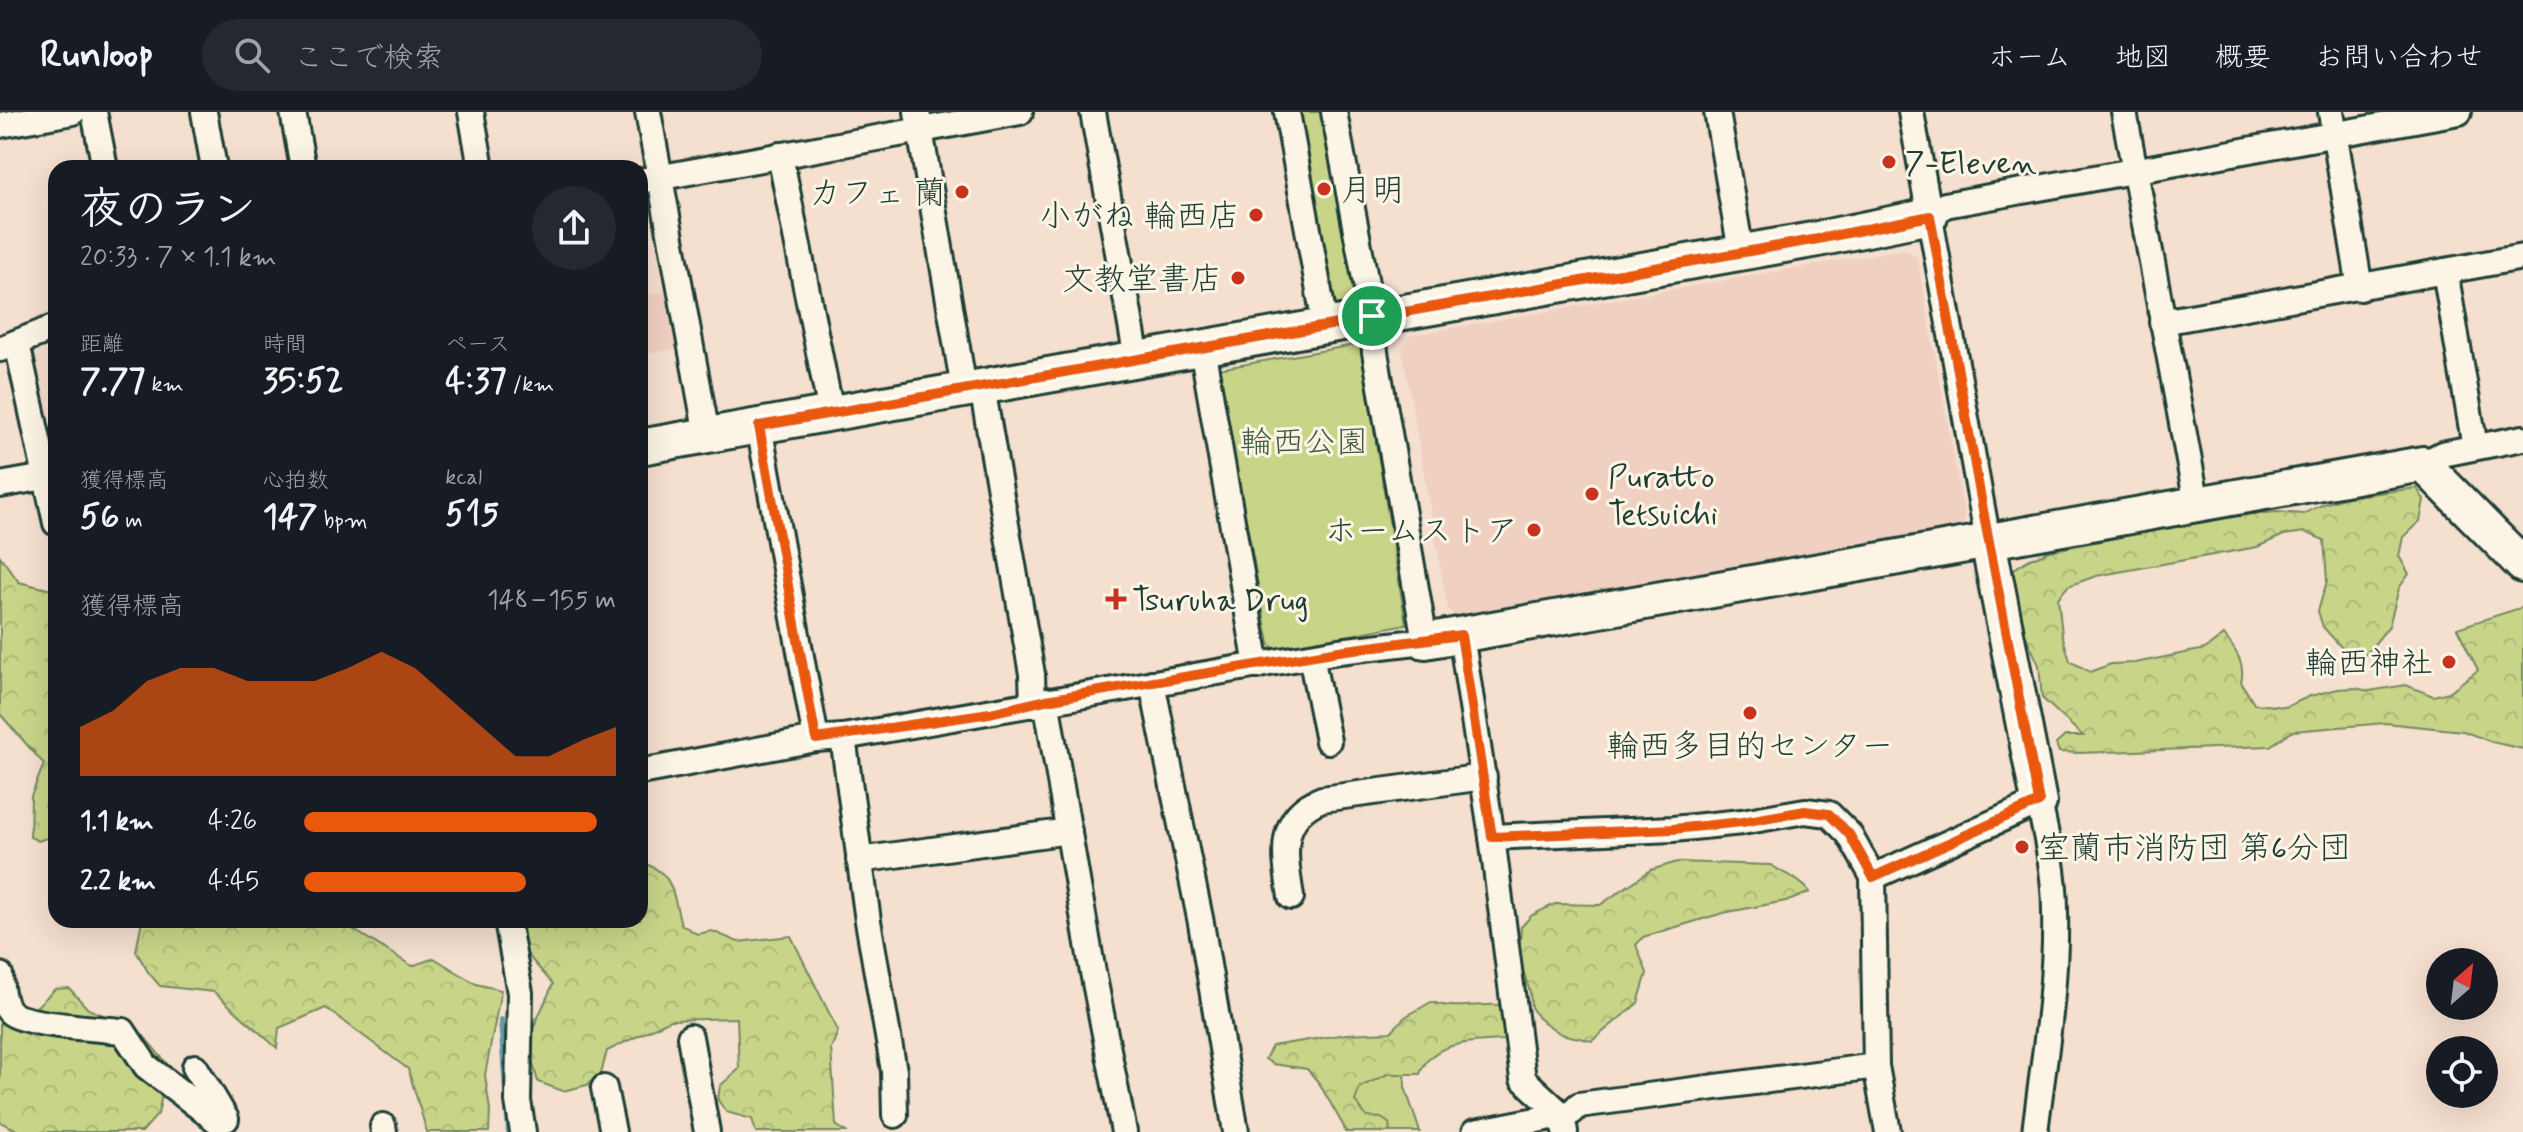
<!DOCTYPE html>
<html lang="ja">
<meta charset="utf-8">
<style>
body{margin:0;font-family:Mynerve,"Klee One",sans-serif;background:#242831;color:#f1f3f6;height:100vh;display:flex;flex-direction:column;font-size:30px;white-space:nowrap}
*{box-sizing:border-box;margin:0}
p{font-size:26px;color:#9ea1a6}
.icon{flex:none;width:44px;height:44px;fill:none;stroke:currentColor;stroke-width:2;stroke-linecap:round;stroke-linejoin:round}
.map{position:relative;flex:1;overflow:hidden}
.details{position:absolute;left:48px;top:48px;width:600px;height:768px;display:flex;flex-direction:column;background:#171b24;border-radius:24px;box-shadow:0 8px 32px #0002}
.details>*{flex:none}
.needle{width:52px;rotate:28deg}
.fabs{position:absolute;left:2426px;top:836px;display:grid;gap:16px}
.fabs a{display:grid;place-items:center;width:72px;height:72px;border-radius:50%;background:#171b24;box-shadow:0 8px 32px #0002;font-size:40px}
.pin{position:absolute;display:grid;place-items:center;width:68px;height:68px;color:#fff;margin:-34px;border:4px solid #fff;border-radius:50%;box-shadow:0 2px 8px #0007}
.round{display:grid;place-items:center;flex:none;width:84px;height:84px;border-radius:42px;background:#242831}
.overview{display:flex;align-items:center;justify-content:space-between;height:136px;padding:0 32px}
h1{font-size:44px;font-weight:800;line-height:60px}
.metrics{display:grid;grid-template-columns:repeat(3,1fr);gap:12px;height:136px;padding:8px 32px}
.metrics div{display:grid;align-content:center}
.metrics b{font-size:34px;font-weight:800}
.metrics small{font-size:22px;font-weight:400}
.metrics p{font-size:22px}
.chart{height:224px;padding:16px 32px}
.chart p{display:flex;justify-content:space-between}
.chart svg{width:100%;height:144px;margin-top:8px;fill:#ea580c;opacity:.7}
ul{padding:0 32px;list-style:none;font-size:26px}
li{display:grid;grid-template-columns:128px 96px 1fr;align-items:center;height:60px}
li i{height:20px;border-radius:10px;background:#ea580c}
header{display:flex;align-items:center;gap:48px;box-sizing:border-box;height:112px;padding:0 40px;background:#171b24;border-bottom:2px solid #363941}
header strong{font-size:38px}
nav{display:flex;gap:44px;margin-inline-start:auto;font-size:28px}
.search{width:560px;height:72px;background:#242831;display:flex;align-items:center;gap:20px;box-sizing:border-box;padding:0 28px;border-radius:44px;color:#9ea1a6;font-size:30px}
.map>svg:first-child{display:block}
.built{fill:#f0d0c0}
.green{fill:#c8d589;stroke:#74895e;stroke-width:2}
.forest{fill:url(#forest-crowns);stroke:#74895e;stroke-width:2}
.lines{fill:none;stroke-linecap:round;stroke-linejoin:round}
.stream{stroke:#6598a7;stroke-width:6}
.street-casing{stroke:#1f3d34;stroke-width:30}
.secondary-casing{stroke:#1f3d34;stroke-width:40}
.street{stroke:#fcf5e5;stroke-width:24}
.secondary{stroke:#fcf5e5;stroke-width:34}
.route-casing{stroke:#fff;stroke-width:16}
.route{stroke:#ea580c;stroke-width:10}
.poi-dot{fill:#c8321e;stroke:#fcf5e5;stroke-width:3}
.labels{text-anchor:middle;stroke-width:6;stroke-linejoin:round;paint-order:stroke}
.poi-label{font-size:32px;fill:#1f3d34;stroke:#fcf5e5;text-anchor:start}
.park-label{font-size:32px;fill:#415b45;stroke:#fcf5e5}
</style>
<header>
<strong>Runloop</strong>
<div class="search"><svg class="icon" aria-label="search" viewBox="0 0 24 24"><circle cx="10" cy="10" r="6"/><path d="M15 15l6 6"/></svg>ここで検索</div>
<nav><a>ホーム</a><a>地図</a><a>概要</a><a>お問い合わせ</a></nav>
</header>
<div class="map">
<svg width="2523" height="1020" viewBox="0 0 2523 1020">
<defs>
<pattern id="forest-crowns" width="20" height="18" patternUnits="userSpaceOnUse" patternTransform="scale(2)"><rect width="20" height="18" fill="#c8d589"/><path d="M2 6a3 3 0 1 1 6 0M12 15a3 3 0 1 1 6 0" fill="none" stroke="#abb877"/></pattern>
</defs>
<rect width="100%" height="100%" fill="#f5dfcf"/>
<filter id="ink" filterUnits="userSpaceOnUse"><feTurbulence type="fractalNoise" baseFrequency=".0125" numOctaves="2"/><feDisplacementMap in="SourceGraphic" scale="16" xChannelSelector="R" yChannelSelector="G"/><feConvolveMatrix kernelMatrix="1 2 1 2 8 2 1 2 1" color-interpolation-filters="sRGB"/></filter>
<g filter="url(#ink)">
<g class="built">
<polygon points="1905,137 1917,145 1965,406 1962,414 1456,504 1448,498 1402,236 1411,223"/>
<polygon points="672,179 682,236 640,242 640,184"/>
</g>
<g class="green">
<polygon points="1296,0 1326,0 1357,183 1355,192 1336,195 1332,192"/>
<polygon points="1360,232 1406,512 1276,538 1269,532 1218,257"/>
<polygon points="1404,940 1405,975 1420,1020 1345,1020 1332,961"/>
</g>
<g class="forest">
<path d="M2417,376L2424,388L2420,409L2403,425L2399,444L2409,462L2399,476L2389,514L2363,546L2352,547L2323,515L2318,499L2327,469L2324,428L2305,420L2284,423L2257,435L2096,464L2068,474L2058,486L2062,522L2070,549L2090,560L2111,552L2135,551L2205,537L2224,523C2235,537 2246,552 2241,570L2254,592L2286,595L2310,584L2338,577L2355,576L2369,579L2406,573L2433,584L2449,580L2478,558L2457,516L2523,495V637L2492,630L2463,619L2385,611L2293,619L2270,634L2079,641L2059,640L2056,632L2065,624H2083L2042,586L2039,553L2014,498V457L2028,448L2049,439L2227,404L2277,400L2303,402L2324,392L2347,385Z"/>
<polygon points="0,444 19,470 56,479 56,723 38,729 30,725 31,684 44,652 0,602"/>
<path d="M640,750C675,760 672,781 681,812L697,822L712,819L738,830L791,824L838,919L831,937L836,1013L846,1020H756L752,1007L726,1000L718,988L720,974L739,957L737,906L670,908L607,939L601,962L587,973L563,979L538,970L529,937L530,923L553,872L524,839L523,808H640Z"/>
<path d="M1677,750L1771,753C1785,763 1799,766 1810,780L1791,788L1723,801L1643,825L1636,833L1647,861L1638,891L1592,929L1561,922L1538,906L1531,895L1530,880L1519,847L1521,815L1532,803L1555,792L1600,793L1651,758Z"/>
<polygon points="142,808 338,808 412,854 434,846 476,872 501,878 485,963 490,998 489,1020 427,1020 408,957 326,896 279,916 277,936 214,880 160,874 148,860 136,839"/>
<polygon points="69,876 88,897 137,916 168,953 158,1002 142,1020 20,1020 0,1010 0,885 33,898 55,877"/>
<path d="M1431,890C1457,899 1476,891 1503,893L1504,928C1475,930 1431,928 1420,962H1388L1360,975L1355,989L1367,1005L1381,1006L1389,1011L1390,1020H1347L1319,971L1307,957L1273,952L1265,947L1272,934L1346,922L1391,920L1405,905Z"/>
</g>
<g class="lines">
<polyline class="stream" points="501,908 509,1020"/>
<g class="street-casing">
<g id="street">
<polyline points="94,0 105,56"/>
<polyline points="204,0 214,56"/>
<polyline points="293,0 303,56"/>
<polyline points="471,0 481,56"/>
<polyline points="648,0 707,323"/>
<polyline points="917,0 964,277"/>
<polyline points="1093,0 1137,247"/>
<polyline points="1287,0 1325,213"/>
<polyline points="1717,0 1741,140"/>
<polyline points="1911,0 1988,429"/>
<polyline points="2124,0 2197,392"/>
<polyline points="2331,0 2360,176"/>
<polyline points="0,13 73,0"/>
<polyline points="780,43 831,301"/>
<polyline points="640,69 1020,0"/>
<polyline points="1930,104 1945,93 2459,0"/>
<polyline points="2445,159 2475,335"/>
<polyline points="2162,210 2523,145"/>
<polyline points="17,231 56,411"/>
<polyline points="1202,235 1257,554"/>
<polyline points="0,237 56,215"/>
<polyline points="982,275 1032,562 1033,593"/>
<polyline points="759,314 816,627"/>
<polyline points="2423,352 2442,342 2523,326"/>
<polyline points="0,373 45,365"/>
<polyline points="1461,523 1492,725 1523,967 1562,1003 1565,1020"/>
<polyline points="1311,544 1328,629"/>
<polyline points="1152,571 1201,811 1236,1020"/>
<polyline points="1046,588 1092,855 1124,1020"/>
<polyline points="843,625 1339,539 1425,529 1375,240 1372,204 1334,0"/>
<polyline points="640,660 816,627 843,625 868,809 894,959 895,1003"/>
<polyline points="1492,725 1673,717 1742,710 1805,699 1829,702 1849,722 1873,765 1876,954 1888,1020"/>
<polyline points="859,748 1069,719"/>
<path d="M1873,765L2039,690C2047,726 2055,762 2055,799C2057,873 2044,947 2035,1020"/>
<path d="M1291,785C1285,744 1276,705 1322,687L1484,665"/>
<polyline points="507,808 520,881 518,989 523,1020"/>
<path d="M0,863C1,875 1,891 10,900C23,913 102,917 123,919L146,954L216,1008L226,1007L195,955"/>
<polyline points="690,925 707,1020"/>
<polyline points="604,976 613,1020"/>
<polyline points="383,1014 384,1020"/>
<polyline points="1475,1020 1562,1003 1572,1000 1579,993 1876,954"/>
</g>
</g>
<g class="secondary-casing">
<g id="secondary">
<polyline points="640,335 1818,127 1930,104"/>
<polyline points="1988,429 2039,690"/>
<polyline points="1425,529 2423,352 2523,453"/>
</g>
</g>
<use href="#street" class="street"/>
<use href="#secondary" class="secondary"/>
</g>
</g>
<g class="lines" filter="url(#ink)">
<g class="route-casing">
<polygon id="route" points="1930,104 1985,409 2039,690 1873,765 1849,722 1829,702 1805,699 1742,710 1673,717 1492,725 1461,523 1339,539 1046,588 990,601 816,627 759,314 1818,127"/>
</g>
<use href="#route" class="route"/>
</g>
<g class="poi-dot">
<circle cx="1889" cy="50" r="8"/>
<circle cx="1324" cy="77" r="8"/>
<circle cx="962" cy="80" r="8"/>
<circle cx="1256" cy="103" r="8"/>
<circle cx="1238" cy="166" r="8"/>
<circle cx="1592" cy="382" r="8"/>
<circle cx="1534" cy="418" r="8"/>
<path d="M1112 475h8v8h8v8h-8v8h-8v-8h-8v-8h8z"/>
<circle cx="2449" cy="550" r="8"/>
<circle cx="1750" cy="601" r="8"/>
<circle cx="2022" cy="735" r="8"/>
</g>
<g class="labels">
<g class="poi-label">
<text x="1905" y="61">7-Eleven</text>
<text x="1340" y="88">月明</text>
<text x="946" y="91" text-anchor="end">カフェ 蘭</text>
<text x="1240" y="114" text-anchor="end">小がね 輪西店</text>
<text x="1222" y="177" text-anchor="end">文教堂書店</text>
<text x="1608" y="375">Puratto<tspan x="1608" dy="37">Tetsuichi</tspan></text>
<text x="1518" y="429" text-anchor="end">ホームストア</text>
<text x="1132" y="498">Tsuruha Drug</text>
<text x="2433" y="561" text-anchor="end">輪西神社</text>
<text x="1750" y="644" text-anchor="middle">輪西多目的センター</text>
<text x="2038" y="746">室蘭市消防団 第6分団</text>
</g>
<g class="park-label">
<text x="1304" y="340">輪西公園</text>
</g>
</g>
</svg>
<div class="fabs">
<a><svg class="needle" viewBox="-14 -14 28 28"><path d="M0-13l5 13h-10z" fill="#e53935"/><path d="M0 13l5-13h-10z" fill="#9ea1a6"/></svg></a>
<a><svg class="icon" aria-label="locate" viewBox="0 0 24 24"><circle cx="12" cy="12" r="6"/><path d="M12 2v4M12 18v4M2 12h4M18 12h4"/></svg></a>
</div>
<div class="pin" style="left:1372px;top:204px;background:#1e9e55"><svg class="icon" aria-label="arrive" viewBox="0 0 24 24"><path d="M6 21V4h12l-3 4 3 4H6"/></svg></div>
<section class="details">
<div class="overview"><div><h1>夜のラン</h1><p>20:33 · 7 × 1.1 km</p></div><a class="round"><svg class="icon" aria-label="share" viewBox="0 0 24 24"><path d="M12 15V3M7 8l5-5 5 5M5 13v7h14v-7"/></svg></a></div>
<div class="metrics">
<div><p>距離</p><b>7.77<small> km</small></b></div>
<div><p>時間</p><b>35:52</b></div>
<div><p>ペース</p><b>4:37<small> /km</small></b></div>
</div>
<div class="metrics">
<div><p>獲得標高</p><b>56<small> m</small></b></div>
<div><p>心拍数</p><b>147<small> bpm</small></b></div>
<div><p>kcal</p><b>515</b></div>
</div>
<div class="chart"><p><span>獲得標高</span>148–155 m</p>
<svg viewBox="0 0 160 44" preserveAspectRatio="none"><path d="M0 44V29L10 24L20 15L30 11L40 11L50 15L60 15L70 15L80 11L90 6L100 11L110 20L120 29L130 38L140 38L150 33L160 29V44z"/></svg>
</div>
<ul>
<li><b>1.1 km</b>4:26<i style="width:94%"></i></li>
<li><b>2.2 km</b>4:45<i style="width:71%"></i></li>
</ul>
</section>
</div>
